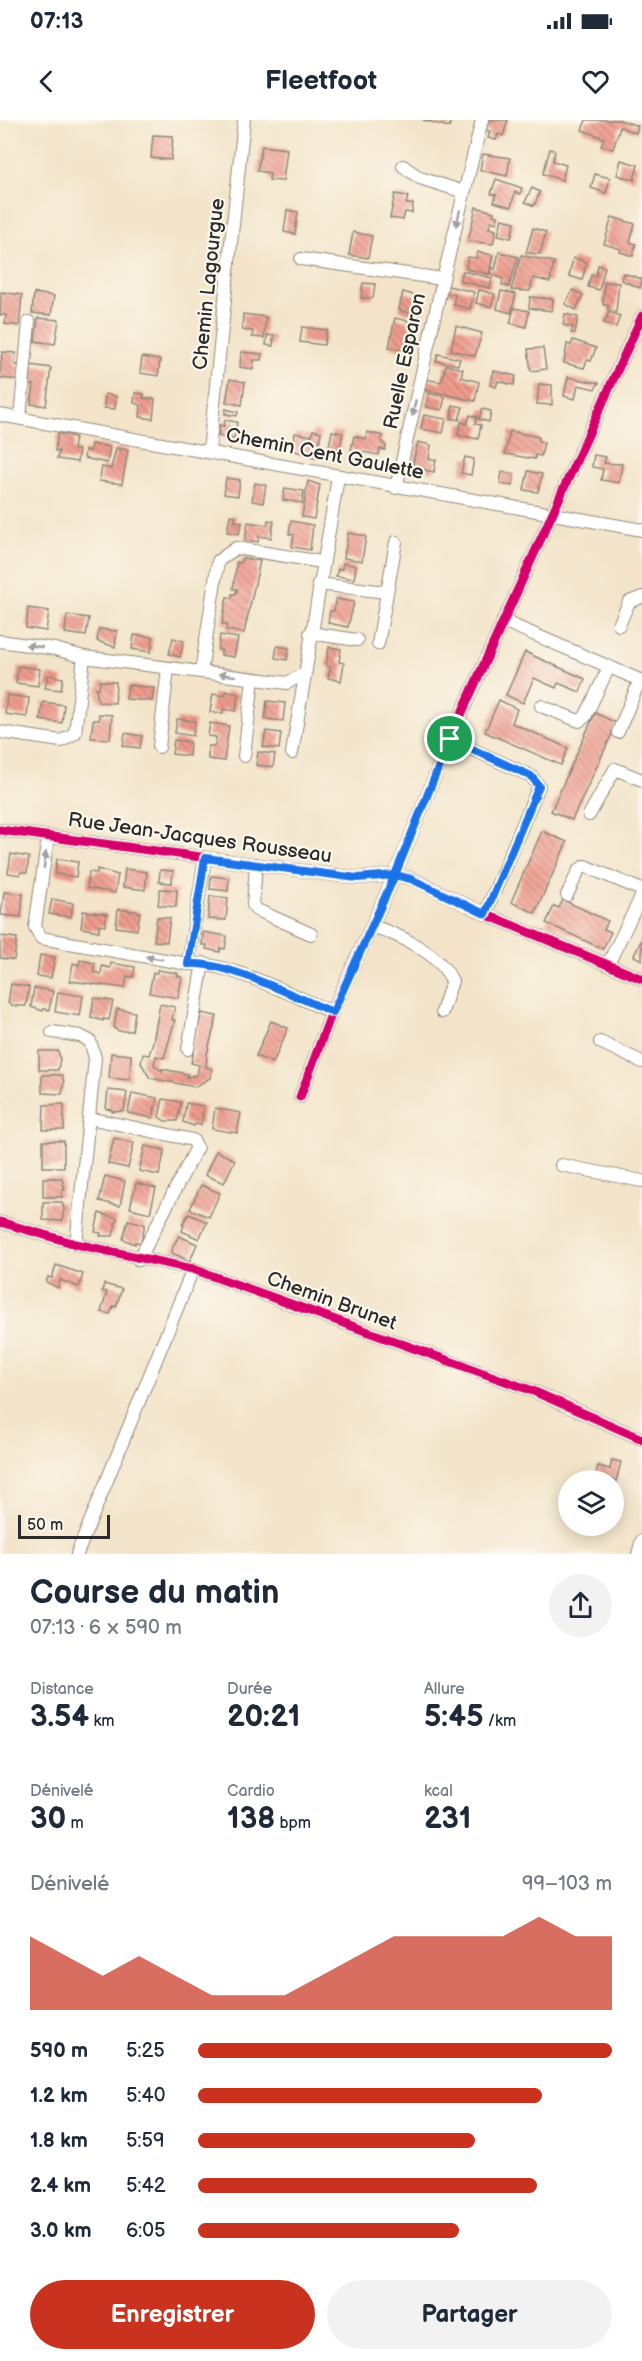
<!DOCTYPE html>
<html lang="fr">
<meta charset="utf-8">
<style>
body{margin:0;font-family:"Balsamiq Sans",sans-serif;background:#f2f2f3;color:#1f2937;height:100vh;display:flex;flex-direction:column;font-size:22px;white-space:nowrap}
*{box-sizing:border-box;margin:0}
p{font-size:20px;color:#747a83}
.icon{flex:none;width:33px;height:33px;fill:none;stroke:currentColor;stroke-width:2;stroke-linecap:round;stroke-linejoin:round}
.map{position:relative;height:1434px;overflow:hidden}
.drawer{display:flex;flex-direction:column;background:#fff;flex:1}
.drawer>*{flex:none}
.tools{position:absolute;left:558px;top:1350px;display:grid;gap:12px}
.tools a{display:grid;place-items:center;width:66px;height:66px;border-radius:50%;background:#fff;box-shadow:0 3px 15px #0003;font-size:30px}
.scale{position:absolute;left:18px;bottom:15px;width:92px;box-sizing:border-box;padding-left:6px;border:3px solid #2b2b2b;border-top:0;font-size:16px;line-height:21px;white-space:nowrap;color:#2b2b2b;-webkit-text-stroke:4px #fbf7ec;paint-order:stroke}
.pin{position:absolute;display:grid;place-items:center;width:51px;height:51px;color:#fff;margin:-26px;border:3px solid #fff;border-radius:50%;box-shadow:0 2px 6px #0007}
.round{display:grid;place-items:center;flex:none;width:63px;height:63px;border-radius:32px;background:#f2f2f3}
.summary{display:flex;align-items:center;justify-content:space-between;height:102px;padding:0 30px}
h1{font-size:33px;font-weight:600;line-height:45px}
.stats{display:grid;grid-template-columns:repeat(3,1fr);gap:9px;height:102px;padding:6px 30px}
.stats div{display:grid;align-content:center}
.stats b{font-size:30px;font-weight:600}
.stats small{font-size:16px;font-weight:400}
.stats p{font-size:16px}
.chart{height:168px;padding:12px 30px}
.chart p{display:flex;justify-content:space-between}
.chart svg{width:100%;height:108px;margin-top:6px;fill:#c8321e;opacity:.7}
.primary-button{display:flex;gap:12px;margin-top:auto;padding:12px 30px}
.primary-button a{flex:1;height:69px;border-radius:36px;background:#c8321e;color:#fff;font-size:24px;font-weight:600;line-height:69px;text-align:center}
.primary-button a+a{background:#f2f2f3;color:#1f2937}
ul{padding:0 30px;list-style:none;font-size:20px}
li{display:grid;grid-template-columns:96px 72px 1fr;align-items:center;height:45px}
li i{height:15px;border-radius:8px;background:#c8321e}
.status{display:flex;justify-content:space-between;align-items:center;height:42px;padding:0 30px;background:#fff;direction:ltr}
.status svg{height:16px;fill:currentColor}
header{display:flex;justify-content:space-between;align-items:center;height:78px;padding:0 30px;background:#fff;font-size:27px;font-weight:600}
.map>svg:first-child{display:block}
.building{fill:url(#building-back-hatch)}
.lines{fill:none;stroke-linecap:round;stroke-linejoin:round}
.minor-casing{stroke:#8f887a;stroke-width:14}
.minor{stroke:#fff;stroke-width:12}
.cycleway-casing{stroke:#fbf7ec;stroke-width:13}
.cycleway{stroke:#d6006c;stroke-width:9}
.oneway{fill:#a0a0a0}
.route-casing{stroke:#fff;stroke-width:12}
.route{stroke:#1a73e8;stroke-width:8}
.labels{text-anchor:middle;stroke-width:4.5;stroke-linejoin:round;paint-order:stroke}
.street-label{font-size:20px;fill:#2b2b2b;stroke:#fbf7ec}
</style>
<div class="status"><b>07:13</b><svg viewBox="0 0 49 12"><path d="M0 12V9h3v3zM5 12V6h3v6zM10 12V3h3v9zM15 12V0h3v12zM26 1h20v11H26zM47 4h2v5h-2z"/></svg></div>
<header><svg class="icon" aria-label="back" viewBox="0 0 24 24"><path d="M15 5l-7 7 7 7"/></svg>Fleetfoot<svg class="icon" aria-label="heart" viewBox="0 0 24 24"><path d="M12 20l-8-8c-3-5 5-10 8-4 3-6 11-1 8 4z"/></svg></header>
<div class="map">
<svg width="642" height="1434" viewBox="0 0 642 1434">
<defs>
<pattern id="building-back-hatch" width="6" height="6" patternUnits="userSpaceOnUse" patternTransform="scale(1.5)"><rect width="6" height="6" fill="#f09c8d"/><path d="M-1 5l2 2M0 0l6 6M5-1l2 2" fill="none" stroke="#c37f73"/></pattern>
</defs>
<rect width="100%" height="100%" fill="#fbf7ec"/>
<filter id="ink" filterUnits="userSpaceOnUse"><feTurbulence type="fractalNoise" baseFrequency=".0167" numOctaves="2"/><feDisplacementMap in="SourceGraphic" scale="12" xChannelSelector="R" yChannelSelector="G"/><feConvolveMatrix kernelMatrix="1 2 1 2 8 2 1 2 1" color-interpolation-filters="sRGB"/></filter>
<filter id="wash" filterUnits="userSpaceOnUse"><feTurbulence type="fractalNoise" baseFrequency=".008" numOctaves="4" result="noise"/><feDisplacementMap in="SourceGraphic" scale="24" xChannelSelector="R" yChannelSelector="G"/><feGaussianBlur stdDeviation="1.35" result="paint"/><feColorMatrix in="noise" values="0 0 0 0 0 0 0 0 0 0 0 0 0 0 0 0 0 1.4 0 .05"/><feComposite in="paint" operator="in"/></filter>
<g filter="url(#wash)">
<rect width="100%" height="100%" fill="#f3e4c9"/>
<g id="blocks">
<g class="building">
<polygon points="423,0 451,0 449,7"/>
<polygon points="489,0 508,0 503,16 498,14 496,20 488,18 490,11 485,10"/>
<polygon points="586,0 620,0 638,6 636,13 620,7 613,29 601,26 604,18 582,10"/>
<polygon points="153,15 173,16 171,40 151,38"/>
<polygon points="262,26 287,29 283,61 269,60 270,53 257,51"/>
<polygon points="550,29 555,31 553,41 566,45 562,60 543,54"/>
<polygon points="483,34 510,38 507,56 480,50"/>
<polygon points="621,40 638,45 634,60 617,55"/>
<polygon points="595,54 610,58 606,73 591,68"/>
<polygon points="496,59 522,68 520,74 515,72 511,87 494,82 496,75 491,74"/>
<polygon points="532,68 540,72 534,86 525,82"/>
<polygon points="395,74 408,76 406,84 413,84 412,93 405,92 403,100 390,98"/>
<polygon points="476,87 494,92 493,95 498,96 497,103 491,101 489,108 496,110 493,124 468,121"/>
<polygon points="287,90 298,92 295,114 284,112"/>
<polygon points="612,97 635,104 630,122 636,124 633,136 620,132 621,129 604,124"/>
<polygon points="502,99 515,102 511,118 498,115"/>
<polygon points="533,108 546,112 540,134 526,133"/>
<polygon points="353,112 372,116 368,138 349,135"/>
<polygon points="478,132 493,135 489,154 466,149 468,137 476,138"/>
<polygon points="499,132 518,137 509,167 502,165 503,159 490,153 492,148 495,149"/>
<polygon points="521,135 554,142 550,162 533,158 530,171 511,170"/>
<polygon points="573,138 587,142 582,160 569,156"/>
<polygon points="598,145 605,147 599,170 588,167 591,155 596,156"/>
<polygon points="463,151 492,158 490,168 460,161"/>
<polygon points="623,153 642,159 640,168 621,160"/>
<polygon points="604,162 619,163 616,192 608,191 608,185 603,185"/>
<polygon points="363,163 375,164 373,178 361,178"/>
<polygon points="444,165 474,172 470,189 453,184 455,175 442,172"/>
<polygon points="479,170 495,174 491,187 476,183"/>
<polygon points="573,170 583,175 576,190 565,184"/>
<polygon points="501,171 516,174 511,193 497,189"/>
<polygon points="1,172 22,175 19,206 5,204 6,195 0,195"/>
<polygon points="403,172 417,176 415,183 422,185 419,196 399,190"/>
<polygon points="34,173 54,176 51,195 32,193"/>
<polygon points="530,177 553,179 552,191 529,188"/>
<polygon points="514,188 529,191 526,207 510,203"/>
<polygon points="609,192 620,196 616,207 604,203"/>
<polygon points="243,194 266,197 264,218 252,217 253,211 242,210"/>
<polygon points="565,194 578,197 575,213 571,213 573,207 563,205"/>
<polygon points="38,198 59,200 55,224 35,221"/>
<polygon points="395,198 412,202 410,214 414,215 411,226 407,225 406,231 389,227"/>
<polygon points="456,206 482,213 475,236 451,230"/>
<polygon points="302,207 327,210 324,225 300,222"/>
<polygon points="267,215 274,216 273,226 266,225"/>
<polygon points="573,220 596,228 591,241 587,240 584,248 564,243 567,224 571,225"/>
<polygon points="543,228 546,249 531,251 528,229"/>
<polygon points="2,232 16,233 15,245 20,245 19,260 0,258"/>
<polygon points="241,232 262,234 261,240 254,240 253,249 240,247"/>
<polygon points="438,234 460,239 458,245 436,241"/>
<polygon points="142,237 160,240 158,256 140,253"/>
<polygon points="30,245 51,248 46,286 31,284 34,265 27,265"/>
<polygon points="446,245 463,249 461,257 479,262 475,281 422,269 424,259 441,262"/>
<polygon points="494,251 516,256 514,265 498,261 496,267 490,265"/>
<polygon points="568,257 577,259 599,263 595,269 578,265 575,279 564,276"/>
<polygon points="230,259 245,262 242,285 226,282"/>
<polygon points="539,264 552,265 552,285 537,284"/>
<polygon points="135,273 144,274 143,278 155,279 153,299 140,297 141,285 134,283"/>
<polygon points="429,273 445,277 442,290 426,287"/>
<polygon points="105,274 116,276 115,289 104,288"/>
<polygon points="453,285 463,287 459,300 451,298"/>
<polygon points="226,289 238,292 237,296 225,294"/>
<polygon points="482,289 491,291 489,302 479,299"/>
<polygon points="424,295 446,299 443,313 421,309"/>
<polygon points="470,295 477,297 475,304 481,305 478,319 458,315 461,302 467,304"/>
<polygon points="225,300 237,302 234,319 218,316 220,305 224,306"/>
<polygon points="313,310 321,312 317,338 292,330 295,313 312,316"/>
<polygon points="332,311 343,313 339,333 328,331"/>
<polygon points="510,311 539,317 539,321 544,323 541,336 535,335 535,339 505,334"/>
<polygon points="367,312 383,316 381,321 386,326 385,330 380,329 379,335 351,330 354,316 366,319"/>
<polygon points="58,313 75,317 73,329 79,330 77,342 57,339 59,331 55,331"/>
<polygon points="418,322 431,325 429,339 436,340 434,352 412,347"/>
<polygon points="91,324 110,327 107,343 84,338 85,330 90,331"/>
<polygon points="116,328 128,330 122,364 99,361 102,347 111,349"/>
<polygon points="594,335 606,337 604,343 622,344 619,363 601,360 603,349 592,347"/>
<polygon points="465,337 474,339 471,355 461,353"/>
<polygon points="528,351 542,354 538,372 524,370"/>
<polygon points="502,352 514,354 512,366 500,364"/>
<polygon points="226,358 240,360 238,376 224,374"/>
<polygon points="308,361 320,365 314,399 302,397"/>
<polygon points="255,363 266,365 263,383 252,381"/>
<polygon points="285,368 304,371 302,383 283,380"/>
<polygon points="230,395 236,396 235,401 242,402 239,414 227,412"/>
<polygon points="268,400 274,401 271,418 259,416 258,422 245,420 248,402 267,405"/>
<polygon points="291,401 313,405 310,430 292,427 294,415 289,414"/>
<polygon points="348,413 366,416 362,441 344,438"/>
<polygon points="242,438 260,441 244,513 226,510 227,504 222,504 227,477 232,478 232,474 236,474 237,469 233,469 237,442 241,443"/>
<polygon points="343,443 356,446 354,459 336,456 338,449 342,449"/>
<polygon points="336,479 354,482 348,507 328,503 330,491 334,491"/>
<polygon points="28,488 49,491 46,511 26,508"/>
<polygon points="67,495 89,498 86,516 65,513"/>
<polygon points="99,509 117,511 115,527 97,521"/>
<polygon points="134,515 153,517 151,532 132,529"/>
<polygon points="220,515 238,518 234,537 221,535 221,530 218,530"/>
<polygon points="173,518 184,521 180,537 169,534"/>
<polygon points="277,526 289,528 287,540 275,538"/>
<polygon points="329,527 341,529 339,542 344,543 341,561 328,558 331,547 326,546"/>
<polygon points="525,532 585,559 580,572 558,563 556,568 534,558 523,583 506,575"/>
<polygon points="18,546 40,549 38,566 16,563"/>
<polygon points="48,555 63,558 61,570 45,568"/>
<polygon points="100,561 116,562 115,583 98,582 96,568 99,568"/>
<polygon points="128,565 154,568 152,581 126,579"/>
<polygon points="226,571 238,574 236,591 223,589 223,594 210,592 213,574 225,576"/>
<polygon points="7,575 29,578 27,597 5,594"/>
<polygon points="499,580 517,589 512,603 568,628 561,645 485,612"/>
<polygon points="267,581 285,583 283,601 265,599"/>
<polygon points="43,582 64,585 62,603 40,600"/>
<polygon points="595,593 617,603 572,700 551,691"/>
<polygon points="99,594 112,595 110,619 91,618 93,600 99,600"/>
<polygon points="177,599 195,601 193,616 175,613"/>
<polygon points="210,603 229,606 224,641 208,639 208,626 215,626 216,617 208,616"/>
<polygon points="266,611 281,613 279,629 263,627"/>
<polygon points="125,613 142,616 140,628 123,626"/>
<polygon points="174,620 190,622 189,636 172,634"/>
<polygon points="258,632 275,634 273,647 256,645"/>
<polygon points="542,711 567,722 535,793 511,782"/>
<polygon points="11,734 29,737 27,753 21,752 20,755 8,753"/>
<polygon points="57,739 78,742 76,757 55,754"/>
<polygon points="97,749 118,755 115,773 87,768 89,752 97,753"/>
<polygon points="125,749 147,752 145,770 123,767"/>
<polygon points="160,750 173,751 172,763 159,762"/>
<polygon points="211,756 229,758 228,771 210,769"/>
<polygon points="160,769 177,770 176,787 158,785"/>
<polygon points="4,772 23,774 21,797 1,795"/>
<polygon points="210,776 228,778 226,800 208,799"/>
<polygon points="52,779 73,783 71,797 49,794"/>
<polygon points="563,780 608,801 604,809 611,812 603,829 546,803 554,786 559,788"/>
<polygon points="118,789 140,792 137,810 116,807"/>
<polygon points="83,791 107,794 105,806 99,805 99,811 81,808"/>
<polygon points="157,797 170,798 167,822 154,821"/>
<polygon points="203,812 227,816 225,829 221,828 220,832 206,829 207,825 202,825"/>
<polygon points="0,816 17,818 14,840 0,838"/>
<polygon points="642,818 642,840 634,836"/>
<polygon points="40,835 55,837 51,858 37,856"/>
<polygon points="80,840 95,843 93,852 101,854 102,846 110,848 111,843 135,847 133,857 127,856 125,868 70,861 73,843 79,845"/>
<polygon points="157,850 178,853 177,856 182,857 178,878 149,873 153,853 157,853"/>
<polygon points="11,864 29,867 26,886 14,886 8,883"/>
<polygon points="34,868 53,871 49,890 43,889 43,891 31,887"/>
<polygon points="58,872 83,876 80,896 55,892"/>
<polygon points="94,878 113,881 109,900 103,899 103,901 91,897"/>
<polygon points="160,884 175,887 172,900 175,900 164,938 156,936 154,945 162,951 162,949 188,954 187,957 197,955 199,945 191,943 194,931 191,930 202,893 217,896 207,934 206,947 212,949 210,958 195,967 150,958 141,943 143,934 149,935 153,922"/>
<polygon points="117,889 135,892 132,911 119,911 114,908"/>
<polygon points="271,901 288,908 273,943 256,936"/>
<polygon points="39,931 58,931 60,938 58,950 39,950"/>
<polygon points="111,933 131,935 130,960 109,958"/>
<polygon points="42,955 62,955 64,962 62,974 42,973"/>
<polygon points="108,970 127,972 124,991 112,992 112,990 106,989"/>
<polygon points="132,973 157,978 153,998 128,993"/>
<polygon points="163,979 181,982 177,1001 165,1001 159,997"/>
<polygon points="186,983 204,986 201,1005 195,1004 194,1006 183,1002"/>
<polygon points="64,984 64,1010 43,1010 44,985"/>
<polygon points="215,988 241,993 237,1013 212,1009"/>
<polygon points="114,1018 134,1023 128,1048 108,1044"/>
<rect x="43" y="1021" width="21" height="26"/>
<polygon points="145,1026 165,1030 159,1055 139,1051"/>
<polygon points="216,1031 235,1040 224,1063 205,1055"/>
<polygon points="105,1056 125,1061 120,1086 99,1081"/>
<polygon points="43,1058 62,1058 65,1070 62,1070 62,1077 43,1077"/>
<polygon points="136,1063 156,1068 150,1093 130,1088"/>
<polygon points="201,1065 220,1073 209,1097 190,1089"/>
<polygon points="43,1082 62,1082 64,1089 62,1101 43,1100"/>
<polygon points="99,1093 117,1098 113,1116 100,1116 101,1113 95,1112"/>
<polygon points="189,1094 207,1102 199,1119 182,1111 184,1105 182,1104"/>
<polygon points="128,1100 145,1104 141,1123 135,1122 135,1124 123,1119"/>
<polygon points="179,1116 197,1124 190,1141 172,1133 173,1126"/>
<polygon points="56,1145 83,1154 79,1167 60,1160 58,1168 46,1162 48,1157 52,1158"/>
<polygon points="104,1164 122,1169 116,1187 113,1186 110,1194 101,1192 107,1172 102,1171"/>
<polygon points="612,1340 621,1342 614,1369 614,1360 594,1360 598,1346 610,1349"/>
</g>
</g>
</g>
<g filter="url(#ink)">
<use href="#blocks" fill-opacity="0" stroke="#8f887a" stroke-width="1.5"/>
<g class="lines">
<g class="minor-casing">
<g id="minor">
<polyline points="403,46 420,58 464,72"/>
<polyline points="301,139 443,159"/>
<polyline points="0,295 642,410"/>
<polyline points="20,298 29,202"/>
<polyline points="209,331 244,0"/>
<polyline points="396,368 443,159 482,0"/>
<polyline points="318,464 386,472"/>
<polyline points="503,501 642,561"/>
<polyline points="619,505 629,482 642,477"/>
<polyline points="310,513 357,520"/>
<polyline points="0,521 55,529 84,537 287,563 303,554"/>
<polyline points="378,524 396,422"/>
<polyline points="201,552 218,441 236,428 322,442"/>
<polyline points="541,586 579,601 585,597 609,547"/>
<polyline points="0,612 61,621 75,613 84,537"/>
<polyline points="618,612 640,560"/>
<polyline points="450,619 531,656 539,666 485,794"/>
<polyline points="159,627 168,548"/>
<polyline points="292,633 338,357"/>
<polyline points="244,636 253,559"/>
<polyline points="589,695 615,649 642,660"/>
<polyline points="0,710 357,758 395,755 411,758 485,794 642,859"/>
<polyline points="48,717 35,807 41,818 188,844 205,738"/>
<polyline points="256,744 253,785 257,790 311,814"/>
<polyline points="567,775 579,750 585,746 642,770"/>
<path d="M372,806C399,815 440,833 452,861L442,892"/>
<path d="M188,844C227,841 295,877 332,892"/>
<polyline points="608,844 642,775"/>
<polyline points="52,912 80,916 90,921 95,938 76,1124"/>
<polyline points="600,922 642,942"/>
<polyline points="188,929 203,843"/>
<polyline points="300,977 332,892 395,755 450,619 642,196"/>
<polyline points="89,998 193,1020 197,1027 139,1140"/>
<polyline points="561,1045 642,1061"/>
<polyline points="0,1102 76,1124 193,1149 533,1271 642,1319"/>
<polyline points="77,1434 193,1149"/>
<polyline points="638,1434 642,1420"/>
</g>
</g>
<use href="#minor" class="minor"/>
<g class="cycleway-casing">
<g id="cycleway">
<polyline points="0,710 357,758 395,755 411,758 485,794 642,859"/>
<polyline points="300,977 332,892 395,755 450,619 642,196"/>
<polyline points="0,1102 76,1124 193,1149 533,1271 642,1319"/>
</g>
</g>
<use href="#cycleway" class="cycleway"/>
</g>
<defs><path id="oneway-solid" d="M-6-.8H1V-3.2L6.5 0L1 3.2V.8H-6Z" transform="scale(1.5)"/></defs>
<g class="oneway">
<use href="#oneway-solid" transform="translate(458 98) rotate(104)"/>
<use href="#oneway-solid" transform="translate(414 288) rotate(102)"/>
<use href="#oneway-solid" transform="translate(34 526) rotate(-172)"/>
<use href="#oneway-solid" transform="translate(227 555) rotate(-173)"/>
<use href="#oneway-solid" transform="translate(45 740) rotate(-82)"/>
<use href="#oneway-solid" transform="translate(154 838) rotate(-170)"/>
</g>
</g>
<g class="lines" filter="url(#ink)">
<g class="route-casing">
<path id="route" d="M450,619L395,755L357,758L205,738L188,844C226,841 295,877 333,892L395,755L411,759L485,794L539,666L531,656L450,619"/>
</g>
<use href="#route" class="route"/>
</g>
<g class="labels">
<g class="street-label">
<text transform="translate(208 164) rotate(-84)" y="7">Chemin Lagourgue</text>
<text transform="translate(404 241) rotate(-78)" y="7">Ruelle Esparon</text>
<text transform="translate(325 333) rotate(11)" y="7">Chemin Cent Gaulette</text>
<text transform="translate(200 717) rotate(8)" y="7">Rue Jean-Jacques Rousseau</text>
<text transform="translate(332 1180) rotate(20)" y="7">Chemin Brunet</text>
</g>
</g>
</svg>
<div class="tools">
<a><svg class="icon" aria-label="layers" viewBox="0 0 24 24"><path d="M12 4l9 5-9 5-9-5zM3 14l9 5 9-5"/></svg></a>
</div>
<div class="scale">50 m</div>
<div class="pin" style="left:450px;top:619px;background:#1e9e55"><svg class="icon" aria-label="arrive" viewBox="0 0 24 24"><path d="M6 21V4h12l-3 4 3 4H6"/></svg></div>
</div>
<section class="drawer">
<div class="summary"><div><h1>Course du matin</h1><p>07:13 · 6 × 590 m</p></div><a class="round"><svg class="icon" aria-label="share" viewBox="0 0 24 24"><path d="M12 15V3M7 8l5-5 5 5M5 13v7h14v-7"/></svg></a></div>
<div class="stats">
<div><p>Distance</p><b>3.54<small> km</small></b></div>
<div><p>Durée</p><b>20:21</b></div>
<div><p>Allure</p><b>5:45<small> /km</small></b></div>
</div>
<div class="stats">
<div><p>Dénivelé</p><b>30<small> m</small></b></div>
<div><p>Cardio</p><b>138<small> bpm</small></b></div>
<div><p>kcal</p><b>231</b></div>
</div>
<div class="chart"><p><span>Dénivelé</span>99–103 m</p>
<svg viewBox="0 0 160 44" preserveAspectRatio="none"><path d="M0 44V14L10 22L20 30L30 22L40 30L50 38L60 38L70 38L80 30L90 22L100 14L110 14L120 14L130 14L140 6L150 14L160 14V44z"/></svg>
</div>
<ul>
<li><b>590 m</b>5:25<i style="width:100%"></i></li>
<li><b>1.2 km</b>5:40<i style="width:83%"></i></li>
<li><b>1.8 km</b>5:59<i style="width:67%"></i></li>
<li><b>2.4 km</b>5:42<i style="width:82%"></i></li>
<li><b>3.0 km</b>6:05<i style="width:63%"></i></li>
</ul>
<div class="primary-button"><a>Enregistrer</a><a>Partager</a></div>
</section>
